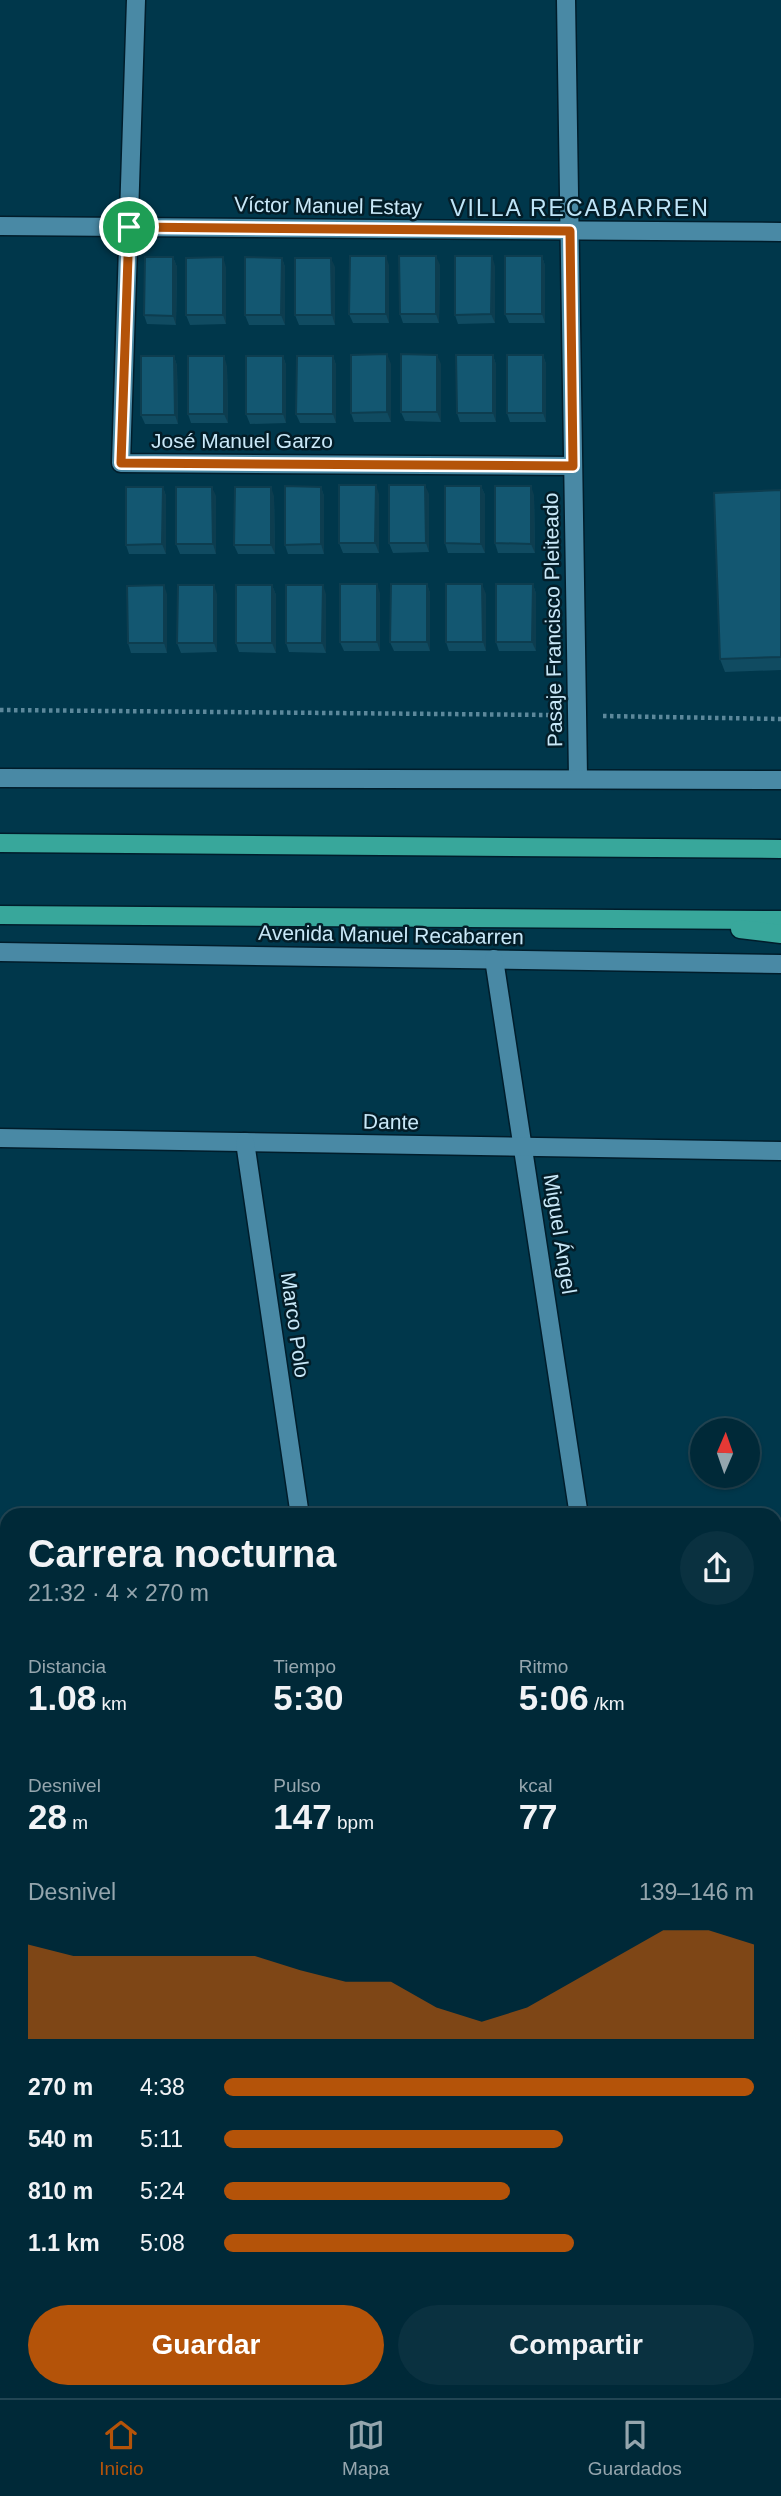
<!DOCTYPE html>
<html lang="es">
<meta charset="utf-8">
<style>
body{margin:0;font-family:Helvetica,sans-serif;background:#0a3140;color:#f1f3f6;height:100vh;display:flex;flex-direction:column;font-size:26px;white-space:nowrap}
*{box-sizing:border-box;margin:0}
p{font-size:23px;color:#95a6ae}
.icon{flex:none;width:38px;height:38px;fill:none;stroke:currentColor;stroke-width:2;stroke-linecap:round;stroke-linejoin:round}
.map{position:relative;flex:1;overflow:hidden}
.side{position:absolute;left:0px;top:1508px;width:782px;height:891px;display:flex;flex-direction:column;background:#002938;border-radius:21px 21px 0 0;box-shadow:0 2px 5px #0004,0 0 0 2px #224553}
.side>*{flex:none}
.needle{width:46px;rotate:2deg}
.buttons{position:absolute;left:690px;top:1418px;display:grid;gap:14px}
.buttons a{display:grid;place-items:center;width:70px;height:70px;border-radius:50%;background:#002938;box-shadow:0 2px 5px #0004,0 0 0 2px #224553;font-size:35px}
.pin{position:absolute;display:grid;place-items:center;width:60px;height:60px;color:#fff;margin:-30px;border:4px solid #fff;border-radius:50%;box-shadow:0 2px 7px #0007}
.round{display:grid;place-items:center;flex:none;width:74px;height:74px;border-radius:37px;background:#0a3140}
.overview{display:flex;align-items:center;justify-content:space-between;height:119px;padding:0 28px}
h1{font-size:38px;font-weight:700;line-height:52px}
.figures{display:grid;grid-template-columns:repeat(3,1fr);gap:10px;height:119px;padding:7px 28px}
.figures div{display:grid;align-content:center}
.figures b{font-size:35px;font-weight:700}
.figures small{font-size:19px;font-weight:400}
.figures p{font-size:19px}
.chart{height:196px;padding:14px 28px}
.chart p{display:flex;justify-content:space-between}
.chart svg{width:100%;height:126px;margin-top:7px;fill:#b45309;opacity:.7}
.button{display:flex;gap:14px;margin-top:auto;padding:14px 28px}
.button a{flex:1;height:80px;border-radius:42px;background:#b45309;color:#fff;font-size:28px;font-weight:700;line-height:80px;text-align:center}
.button a+a{background:#0a3140;color:#f1f3f6}
ul{padding:0 28px;list-style:none;font-size:23px}
li{display:grid;grid-template-columns:112px 84px 1fr;align-items:center;height:52px}
li i{height:18px;border-radius:9px;background:#b45309}
.tab-bar{display:flex;justify-content:space-around;align-items:center;height:98px;border-top:2px solid #224553;background:#002938;font-size:19px;color:#95a6ae}
.tab-bar a{display:grid;justify-items:center;gap:4px}
.tab-bar .selected{color:#b45309}
.map>svg:first-child{display:block}
.green{fill:#693311}
.lines{fill:none;stroke-linecap:round;stroke-linejoin:round}
.street-casing{stroke:#001d2b;stroke-width:21}
.secondary-casing{stroke:#001d2b;stroke-width:21}
.primary-casing{stroke:#001d2b;stroke-width:21}
.path{stroke:#5c889b;stroke-width:4.5;stroke-dasharray:3.5 3.5;stroke-linecap:butt}
.street{stroke:#4989a5;stroke-width:18}
.secondary{stroke:#4098a0;stroke-width:18}
.primary{stroke:#38a79b;stroke-width:18}
.wall{fill:#104b61}
.shaded-wall{fill:#0d3d4f}
.building{fill:#135771;stroke:#0d3d4f;stroke-width:2}
.route-casing{stroke:#fff;stroke-width:14}
.route{stroke:#b45309;stroke-width:9}
.labels{text-anchor:middle;stroke-width:5;stroke-linejoin:round;paint-order:stroke}
.street-label{font-size:21px;fill:#c9e8f8;stroke:#031d28}
.neighbourhood-label{font-size:23px;letter-spacing:2px;fill:#bfe5f8;stroke:#031d28}
</style>
<div class="map">
<svg width="781" height="2398" viewBox="0 0 781 2398">
<rect width="100%" height="100%" fill="#00374b"/>
<polygon class="green" points="0,1981 7,2038 7,2117 0,2115"/>
<g class="lines">
<g class="street-casing">
<g id="street">
<polyline points="136,0 121,463 573,466"/>
<polyline points="566,0 578,777"/>
<polyline points="0,226 781,232"/>
<polyline points="0,778 781,780"/>
<polyline points="0,952 781,964"/>
<polyline points="494,959 579,1516"/>
<polyline points="0,1138 781,1151"/>
<polyline points="245,1142 300,1516"/>
<polyline points="0,1581 7,1581"/>
<polyline points="775,1594 781,1594"/>
<polyline points="775,2272 781,2272"/>
<polyline points="138,2392 153,2398"/>
<polyline points="721,2392 722,2398"/>
</g>
</g>
<g class="secondary-casing">
<g id="secondary">
<polyline points="0,1876 7,1928"/>
<polyline points="775,2050 781,2050"/>
<polyline points="0,2370 7,2350"/>
</g>
</g>
<g class="primary-casing">
<g id="primary">
<polyline points="0,843 781,849"/>
<polyline points="0,915 781,920"/>
<polyline points="740,929 781,934"/>
</g>
</g>
<g class="path">
<polyline points="0,710 552,715"/>
<polyline points="603,716 781,719"/>
<polyline points="0,2042 7,2097"/>
<polyline points="0,2285 7,2253"/>
</g>
<use href="#street" class="street"/>
<use href="#secondary" class="secondary"/>
<use href="#primary" class="primary"/>
</g>
<g class="wall">
<polygon points="542,256 545,266 545,323 509,323 505,314"/>
<polygon points="173,257 177,267 176,325 147,324 144,315"/>
<polygon points="282,258 285,267 285,325 249,325 245,315"/>
<polygon points="389,265 389,323 353,323 349,314"/>
<polygon points="440,265 439,323 403,323 400,314"/>
<polygon points="495,266 495,323 458,324 455,315"/>
<polygon points="226,267 226,324 190,325 186,315"/>
<polygon points="335,267 335,325 299,325 295,315"/>
<polygon points="493,355 496,365 496,422 460,422 457,413"/>
<polygon points="543,355 546,364 546,422 510,422 507,413"/>
<polygon points="174,356 177,366 178,424 145,424 141,415"/>
<polygon points="283,356 286,365 286,423 250,424 246,414"/>
<polygon points="333,356 336,365 336,423 300,423 296,414"/>
<polygon points="391,364 391,422 354,422 351,413"/>
<polygon points="441,364 441,422 405,421 401,412"/>
<polygon points="227,366 228,423 191,423 188,414"/>
<polygon points="481,486 485,495 485,553 448,553 445,543"/>
<polygon points="163,487 166,496 166,554 129,554 126,545"/>
<polygon points="321,487 324,496 324,554 288,554 285,545"/>
<polygon points="781,490 781,670 725,672 720,659"/>
<polygon points="379,494 379,553 343,553 339,543"/>
<polygon points="429,494 429,552 393,553 389,543"/>
<polygon points="534,495 535,553 498,553 495,543"/>
<polygon points="216,496 216,554 180,554 176,544"/>
<polygon points="274,496 275,554 238,554 234,545"/>
<polygon points="427,584 430,593 430,651 394,651 390,642"/>
<polygon points="533,584 536,594 536,651 499,651 496,642"/>
<polygon points="272,585 276,595 276,653 239,652 236,643"/>
<polygon points="380,593 380,651 344,651 340,642"/>
<polygon points="167,594 167,653 131,653 128,643"/>
<polygon points="217,594 217,652 181,653 177,643"/>
<polygon points="326,594 326,653 289,652 286,643"/>
<polygon points="486,594 486,651 449,651 446,642"/>
</g>
<g class="shaded-wall">
<polygon points="386,256 389,265 389,323 386,314"/>
<polygon points="436,256 440,265 439,323 436,314"/>
<polygon points="492,256 495,266 495,323 491,314"/>
<polygon points="542,256 545,266 545,323 542,314"/>
<polygon points="173,257 177,267 176,325 173,316"/>
<polygon points="223,257 226,267 226,324 223,315"/>
<polygon points="282,258 285,267 285,325 281,315"/>
<polygon points="331,258 335,267 335,325 332,315"/>
<polygon points="387,354 391,364 391,422 387,412"/>
<polygon points="437,355 441,364 441,422 437,412"/>
<polygon points="493,355 496,365 496,422 493,413"/>
<polygon points="543,355 546,364 546,422 543,413"/>
<polygon points="174,356 177,366 178,424 175,415"/>
<polygon points="224,356 227,366 228,423 224,414"/>
<polygon points="283,356 286,365 286,423 283,414"/>
<polygon points="333,356 336,365 336,423 333,414"/>
<polygon points="376,485 379,494 379,553 375,543"/>
<polygon points="425,485 429,494 429,552 426,543"/>
<polygon points="481,486 485,495 485,553 481,544"/>
<polygon points="531,486 534,495 535,553 531,544"/>
<polygon points="163,487 166,496 166,554 162,544"/>
<polygon points="212,487 216,496 216,554 213,544"/>
<polygon points="271,487 274,496 275,554 271,545"/>
<polygon points="321,487 324,496 324,554 321,544"/>
<polygon points="377,584 380,593 380,651 377,642"/>
<polygon points="427,584 430,593 430,651 427,642"/>
<polygon points="482,584 486,594 486,651 483,642"/>
<polygon points="533,584 536,594 536,651 532,642"/>
<polygon points="164,585 167,594 167,653 164,643"/>
<polygon points="214,585 217,594 217,652 214,643"/>
<polygon points="272,585 276,595 276,653 272,643"/>
<polygon points="323,585 326,594 326,653 322,643"/>
</g>
<g class="building">
<polygon points="350,256 386,256 386,314 349,314"/>
<polygon points="399,256 436,256 436,314 400,314"/>
<polygon points="455,256 492,256 491,314 455,315"/>
<rect x="505" y="256" width="37" height="58"/>
<polygon points="145,257 173,257 173,316 144,315"/>
<polygon points="223,257 223,315 186,315 186,258"/>
<polygon points="245,257 282,258 281,315 245,315"/>
<polygon points="295,258 331,258 332,315 295,315"/>
<polygon points="387,354 387,412 351,413 351,355"/>
<polygon points="401,354 437,355 437,412 401,412"/>
<polygon points="456,355 493,355 493,413 457,413"/>
<rect x="507" y="355" width="36" height="58"/>
<polygon points="141,356 174,356 175,415 141,415"/>
<rect x="188" y="356" width="36" height="58"/>
<rect x="246" y="356" width="37" height="58"/>
<polygon points="297,356 333,356 333,414 296,414"/>
<polygon points="339,485 376,485 375,543 339,543"/>
<polygon points="389,485 425,485 426,543 389,543"/>
<polygon points="285,486 321,487 321,544 285,545"/>
<polygon points="445,486 481,486 481,544 445,543"/>
<polygon points="495,486 531,486 531,544 495,543"/>
<polygon points="126,487 163,487 162,544 126,545"/>
<polygon points="176,487 212,487 213,544 176,544"/>
<polygon points="235,487 271,487 271,545 234,545"/>
<polygon points="781,490 781,657 720,659 714,493"/>
<rect x="340" y="584" width="37" height="58"/>
<polygon points="391,584 427,584 427,642 390,642"/>
<polygon points="446,584 482,584 483,642 446,642"/>
<polygon points="496,584 533,584 532,642 496,642"/>
<polygon points="164,585 164,643 128,643 127,586"/>
<polygon points="178,585 214,585 214,643 177,643"/>
<rect x="236" y="585" width="36" height="58"/>
<polygon points="286,585 323,585 322,643 286,643"/>
</g>
<g class="lines">
<g class="route-casing">
<polygon id="route" points="129,227 570,231 573,466 121,463"/>
</g>
<use href="#route" class="route"/>
</g>
<g class="labels">
<g class="street-label">
<text transform="translate(328 206) rotate(1)" y="7">Víctor Manuel Estay</text>
<text x="242" y="448">José Manuel Garzo</text>
<text transform="translate(553 620) rotate(-91)" y="7">Pasaje Francisco Pleiteado</text>
<text transform="translate(391 935) rotate(1)" y="7">Avenida Manuel Recabarren</text>
<text transform="translate(391 1122) rotate(1)" y="7">Dante</text>
<text transform="translate(560 1234) rotate(81)" y="7">Miguel Ángel</text>
<text transform="translate(295 1325) rotate(82)" y="7">Marco Polo</text>
</g>
<g class="neighbourhood-label">
<text x="580" y="216">VILLA RECABARREN</text>
</g>
</g>
</svg>
<div class="buttons">
<a><svg class="needle" viewBox="-14 -14 28 28"><path d="M0-13l5 13h-10z" fill="#e53935"/><path d="M0 13l5-13h-10z" fill="#95a6ae"/></svg></a>
</div>
<div class="pin" style="left:129px;top:227px;background:#1e9e55"><svg class="icon" aria-label="arrive" viewBox="0 0 24 24"><path d="M6 21V4h12l-3 4 3 4H6"/></svg></div>
<section class="side">
<div class="overview"><div><h1>Carrera nocturna</h1><p>21:32 · 4 × 270 m</p></div><a class="round"><svg class="icon" aria-label="share" viewBox="0 0 24 24"><path d="M12 15V3M7 8l5-5 5 5M5 13v7h14v-7"/></svg></a></div>
<div class="figures">
<div><p>Distancia</p><b>1.08<small> km</small></b></div>
<div><p>Tiempo</p><b>5:30</b></div>
<div><p>Ritmo</p><b>5:06<small> /km</small></b></div>
</div>
<div class="figures">
<div><p>Desnivel</p><b>28<small> m</small></b></div>
<div><p>Pulso</p><b>147<small> bpm</small></b></div>
<div><p>kcal</p><b>77</b></div>
</div>
<div class="chart"><p><span>Desnivel</span>139–146 m</p>
<svg viewBox="0 0 160 44" preserveAspectRatio="none"><path d="M0 44V11L10 15L20 15L30 15L40 15L50 15L60 20L70 24L80 24L90 33L100 38L110 33L120 24L130 15L140 6L150 6L160 11V44z"/></svg>
</div>
<ul>
<li><b>270 m</b>4:38<i style="width:100%"></i></li>
<li><b>540 m</b>5:11<i style="width:64%"></i></li>
<li><b>810 m</b>5:24<i style="width:54%"></i></li>
<li><b>1.1 km</b>5:08<i style="width:66%"></i></li>
</ul>
<div class="button"><a>Guardar</a><a>Compartir</a></div>
</section>
</div>
<nav class="tab-bar">
<a class="selected"><svg class="icon" aria-label="home" viewBox="0 0 24 24"><path d="M3 11l9-7 9 7M6 9v11h12V9"/></svg>Inicio</a>
<a><svg class="icon" aria-label="map" viewBox="0 0 24 24"><path d="M3 6l6-2 6 2 6-2v14l-6 2-6-2-6 2zM9 4v14M15 6v14"/></svg>Mapa</a>
<a><svg class="icon" aria-label="saved" viewBox="0 0 24 24"><path d="M7 4h10v16l-5-4-5 4z"/></svg>Guardados</a>
</nav>
